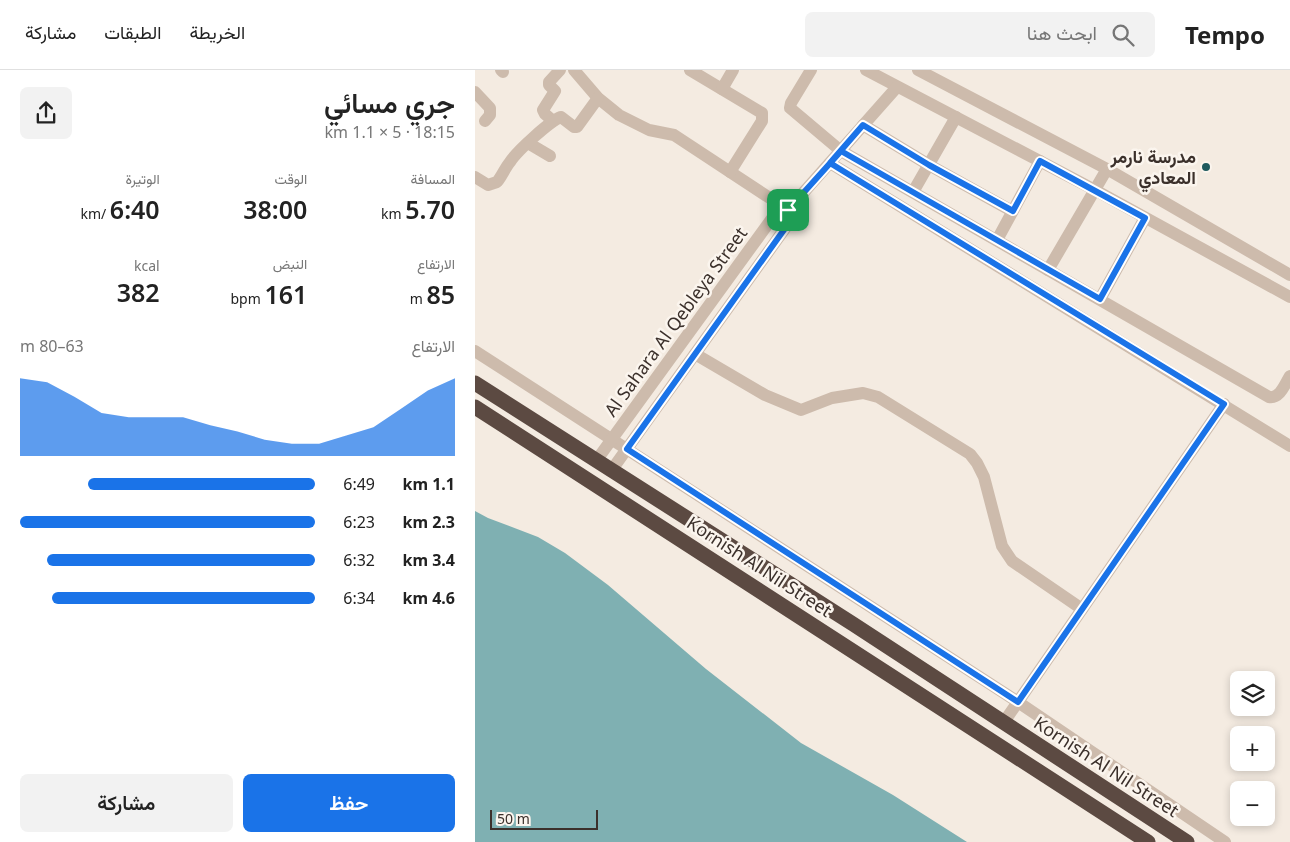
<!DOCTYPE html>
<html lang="ar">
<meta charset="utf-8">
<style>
body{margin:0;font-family:"Noto Sans",Vazirmatn,sans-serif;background:#f2f2f2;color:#222;direction:rtl;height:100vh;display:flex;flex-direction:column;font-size:19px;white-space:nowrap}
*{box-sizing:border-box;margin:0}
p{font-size:16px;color:#767676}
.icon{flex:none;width:28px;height:28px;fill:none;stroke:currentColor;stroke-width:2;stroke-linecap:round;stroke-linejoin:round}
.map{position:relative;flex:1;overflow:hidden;direction:ltr}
.drawer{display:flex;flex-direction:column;background:#fff;width:475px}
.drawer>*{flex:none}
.buttons{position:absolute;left:755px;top:601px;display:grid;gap:10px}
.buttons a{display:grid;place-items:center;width:45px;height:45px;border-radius:8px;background:#fff;box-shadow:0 2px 8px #0003;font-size:25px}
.scale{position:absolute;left:15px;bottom:12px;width:108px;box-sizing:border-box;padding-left:5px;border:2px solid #3b302b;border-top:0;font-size:14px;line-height:18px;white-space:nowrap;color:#3b302b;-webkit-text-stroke:4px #fbf5ee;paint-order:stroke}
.pin{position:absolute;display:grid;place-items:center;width:42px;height:42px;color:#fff;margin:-21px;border-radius:10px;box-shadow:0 2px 8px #0006}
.round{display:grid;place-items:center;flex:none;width:52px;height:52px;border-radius:8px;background:#f2f2f2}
.head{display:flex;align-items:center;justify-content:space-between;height:85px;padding:0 20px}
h1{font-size:28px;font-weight:600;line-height:38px}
.stats{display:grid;grid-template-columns:repeat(3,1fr);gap:8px;height:85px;padding:5px 20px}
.stats div{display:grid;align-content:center}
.stats b{font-size:25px;font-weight:600}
.stats small{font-size:14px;font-weight:400}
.stats p{font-size:14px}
.chart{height:140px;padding:10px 20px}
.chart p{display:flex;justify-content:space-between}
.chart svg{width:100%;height:90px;margin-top:5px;fill:#1a73e8;opacity:.7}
.action{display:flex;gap:10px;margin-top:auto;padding:10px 20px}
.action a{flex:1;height:58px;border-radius:8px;background:#1a73e8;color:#fff;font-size:20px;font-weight:600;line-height:58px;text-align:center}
.action a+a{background:#f2f2f2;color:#222}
ul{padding:0 20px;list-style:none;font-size:16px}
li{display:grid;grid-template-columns:80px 60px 1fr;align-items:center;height:38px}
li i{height:12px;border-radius:6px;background:#1a73e8}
header{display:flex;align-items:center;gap:30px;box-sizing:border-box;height:70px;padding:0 25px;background:#fff;border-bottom:1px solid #e0e0e0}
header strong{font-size:24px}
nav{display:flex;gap:28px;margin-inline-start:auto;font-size:18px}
.search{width:350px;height:45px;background:#f2f2f2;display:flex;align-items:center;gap:12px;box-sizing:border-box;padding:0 18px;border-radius:8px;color:#767676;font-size:19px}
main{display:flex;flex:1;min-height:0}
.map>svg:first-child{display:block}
.water{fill:#7fb0b2}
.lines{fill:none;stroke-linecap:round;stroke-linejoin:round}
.minor{stroke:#cdbbac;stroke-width:12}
.highway{stroke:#5c4a42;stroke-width:15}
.route-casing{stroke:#fff;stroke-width:10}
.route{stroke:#1a73e8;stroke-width:6}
.poi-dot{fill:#1f5a5e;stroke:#fbf5ee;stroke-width:2}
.labels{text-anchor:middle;stroke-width:5;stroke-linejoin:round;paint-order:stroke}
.poi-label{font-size:18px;font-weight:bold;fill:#3b302b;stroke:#fbf5ee;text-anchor:end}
.street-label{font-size:18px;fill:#3b302b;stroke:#fbf5ee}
</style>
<header>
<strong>Tempo</strong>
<div class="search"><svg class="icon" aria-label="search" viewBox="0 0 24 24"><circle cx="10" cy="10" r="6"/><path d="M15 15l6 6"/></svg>ابحث هنا</div>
<nav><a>الخريطة</a><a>الطبقات</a><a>مشاركة</a></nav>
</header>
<main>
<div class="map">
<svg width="815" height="772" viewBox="0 0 815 772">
<rect width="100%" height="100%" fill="#f4ebe1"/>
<polygon class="water" points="0,441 13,448 63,467 90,483 133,515 231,599 326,673 418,725 492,772 0,772"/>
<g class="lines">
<g class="minor">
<polyline points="26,0 28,2"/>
<polyline points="99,0 123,28 144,45 174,60 199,65 313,140"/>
<polyline points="215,0 287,43 287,51 255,102"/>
<path d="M336,0L316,33L315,38L366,81L794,327C805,329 810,314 815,306"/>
<polyline points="391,0 620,120 815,227"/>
<polyline points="443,0 632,99 815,205"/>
<polyline points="247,19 258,0"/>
<polyline points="0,22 15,38 15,45 10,51"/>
<polyline points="78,51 70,44 68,40 80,21 74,15 74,12 85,0"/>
<polyline points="388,55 454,95 537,141"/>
<polyline points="53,73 75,86"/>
<polyline points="355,93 815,376"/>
<path d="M0,107L13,115L22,112C27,106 30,98 35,92C42,81 75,51 86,47L99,57H102L123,28"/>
<polyline points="438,122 481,47"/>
<polyline points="522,170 565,91"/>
<polyline points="573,200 632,99"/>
<polyline points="625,229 670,148"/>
<polyline points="0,281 543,632 750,772"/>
<polyline points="220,284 290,325 326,340 357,328 388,323 403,327 495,384 502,393 509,407 527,476 537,491 607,539"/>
<polyline points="121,391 298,147 305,142 313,140 422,17"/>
<polyline points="136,401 311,157 315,149 313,140"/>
<polyline points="529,652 749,334"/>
</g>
<g class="highway">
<polyline points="0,313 378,554 712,772"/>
<polyline points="0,337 673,772"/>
</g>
</g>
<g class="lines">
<g class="route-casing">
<polyline id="route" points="313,140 315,149 311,157 152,379 543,632 749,334 355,93 388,55 454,95 538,141 565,91 670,148 625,229 366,81 313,140"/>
</g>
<use href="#route" class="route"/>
</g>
<circle class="poi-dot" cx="731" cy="97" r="5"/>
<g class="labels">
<g class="poi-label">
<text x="721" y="93">مدرسة نارمر<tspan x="721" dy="21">المعادي</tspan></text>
</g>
<g class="street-label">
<text transform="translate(201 252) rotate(-54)" y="6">Al Sahara Al Qebleya Street</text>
<text transform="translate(284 497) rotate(33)" y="6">Kornish Al Nil Street</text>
<text transform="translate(631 697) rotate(33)" y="6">Kornish Al Nil Street</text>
</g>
</g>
</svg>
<div class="buttons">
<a><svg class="icon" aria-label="layers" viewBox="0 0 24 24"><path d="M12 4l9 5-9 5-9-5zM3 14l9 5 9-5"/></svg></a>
<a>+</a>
<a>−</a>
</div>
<div class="scale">50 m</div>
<div class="pin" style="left:313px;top:140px;background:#1e9e55"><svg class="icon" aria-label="arrive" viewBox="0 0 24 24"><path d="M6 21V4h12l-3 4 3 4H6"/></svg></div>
</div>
<section class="drawer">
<div class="head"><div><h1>جري مسائي</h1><p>18:15 · 5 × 1.1 km</p></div><a class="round"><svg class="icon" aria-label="share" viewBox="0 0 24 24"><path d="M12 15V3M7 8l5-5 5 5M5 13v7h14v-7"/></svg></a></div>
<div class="stats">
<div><p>المسافة</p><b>5.70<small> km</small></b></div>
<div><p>الوقت</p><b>38:00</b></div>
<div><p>الوتيرة</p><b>6:40<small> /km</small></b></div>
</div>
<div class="stats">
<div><p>الارتفاع</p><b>85<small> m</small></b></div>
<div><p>النبض</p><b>161<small> bpm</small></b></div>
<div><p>kcal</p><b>382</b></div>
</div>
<div class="chart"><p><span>الارتفاع</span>63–80 m</p>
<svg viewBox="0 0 160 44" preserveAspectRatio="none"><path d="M0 44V6L10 8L20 15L30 23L40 25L50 25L60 25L70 29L80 32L90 36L100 38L110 38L120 34L130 30L140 21L150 12L160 6V44z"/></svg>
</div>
<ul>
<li><b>1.1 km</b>6:49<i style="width:77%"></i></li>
<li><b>2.3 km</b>6:23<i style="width:100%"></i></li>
<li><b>3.4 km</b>6:32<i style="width:91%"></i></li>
<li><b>4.6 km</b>6:34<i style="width:89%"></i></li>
</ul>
<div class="action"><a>حفظ</a><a>مشاركة</a></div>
</section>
</main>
